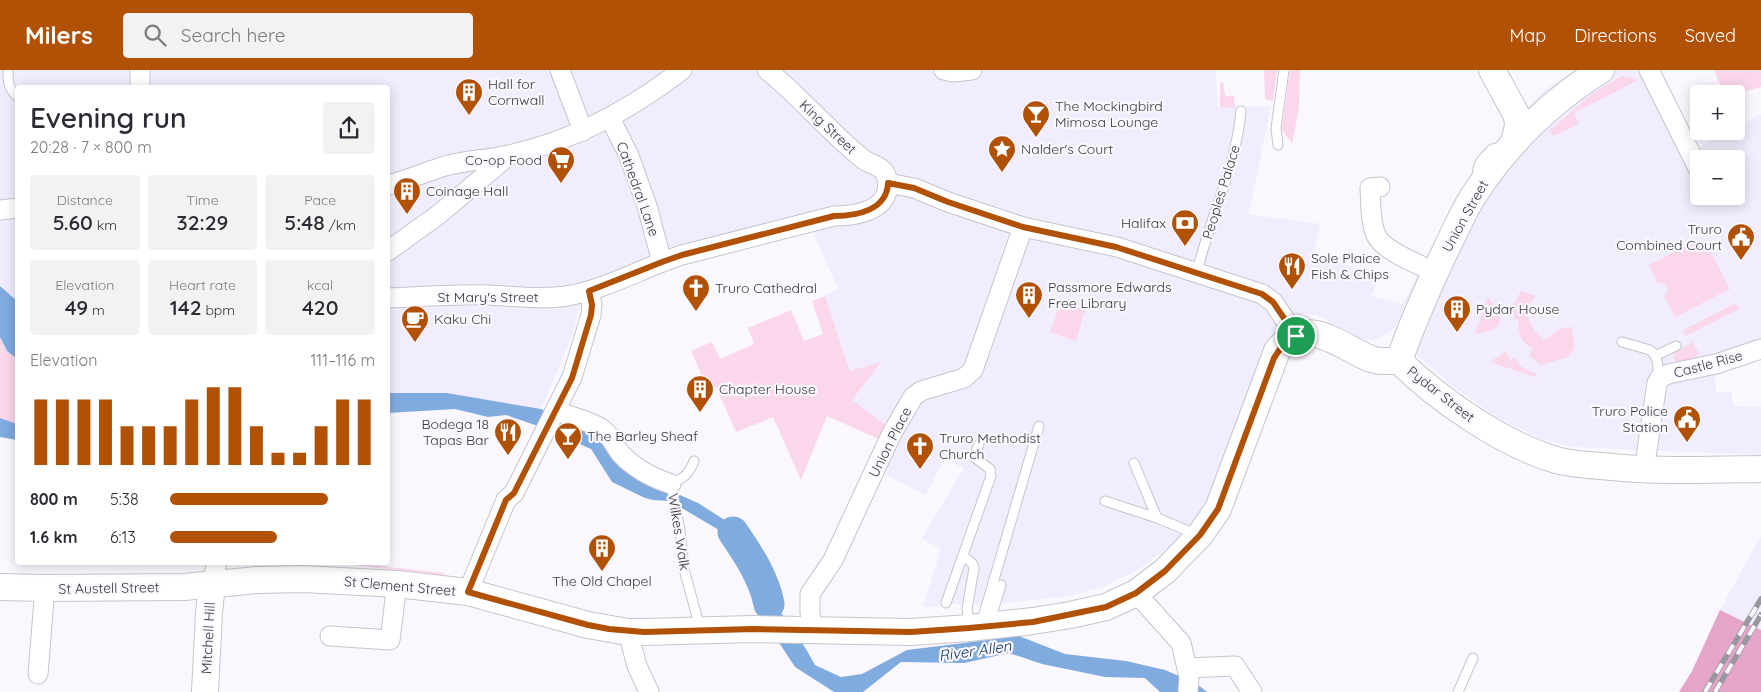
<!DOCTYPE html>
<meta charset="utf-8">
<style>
body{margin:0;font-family:Quicksand,sans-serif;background:#f2f2f3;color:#2b2b33;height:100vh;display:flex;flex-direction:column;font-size:19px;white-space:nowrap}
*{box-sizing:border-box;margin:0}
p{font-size:16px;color:#7c7c81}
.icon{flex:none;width:28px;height:28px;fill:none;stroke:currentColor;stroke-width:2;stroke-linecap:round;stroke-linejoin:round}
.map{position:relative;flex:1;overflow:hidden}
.sheet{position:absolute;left:15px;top:15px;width:375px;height:480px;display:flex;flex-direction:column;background:#fff;border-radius:5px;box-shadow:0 2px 12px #0003}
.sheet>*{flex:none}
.controls{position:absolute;left:1690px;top:15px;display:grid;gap:10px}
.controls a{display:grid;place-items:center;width:55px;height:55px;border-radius:5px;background:#fff;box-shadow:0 2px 12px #0003;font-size:25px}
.pin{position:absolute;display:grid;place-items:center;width:42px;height:42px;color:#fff;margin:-21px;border:2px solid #fff;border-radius:50%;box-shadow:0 1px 5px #0007}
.round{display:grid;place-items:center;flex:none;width:52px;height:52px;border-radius:5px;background:#f2f2f3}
.head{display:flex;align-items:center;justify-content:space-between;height:85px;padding:0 15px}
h1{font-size:28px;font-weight:600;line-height:38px}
.stats{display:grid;grid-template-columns:repeat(3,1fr);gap:8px;height:85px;padding:5px 15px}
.stats div{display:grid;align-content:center;border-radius:5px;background:#f2f2f3;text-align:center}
.stats b{font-size:21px;font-weight:600}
.stats small{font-size:14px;font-weight:400}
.stats p{font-size:14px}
.chart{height:140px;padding:10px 15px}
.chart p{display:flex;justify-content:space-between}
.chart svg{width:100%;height:90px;margin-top:5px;stroke:#b15105;stroke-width:6}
ul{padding:0 15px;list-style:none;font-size:16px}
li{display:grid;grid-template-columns:80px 60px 1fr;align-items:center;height:38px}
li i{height:12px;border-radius:6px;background:#b15105}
header{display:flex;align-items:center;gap:30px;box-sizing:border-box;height:70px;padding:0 25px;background:#b15105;color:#fff}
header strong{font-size:24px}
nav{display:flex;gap:28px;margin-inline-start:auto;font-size:18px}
.search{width:350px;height:45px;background:#f2f2f3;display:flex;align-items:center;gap:12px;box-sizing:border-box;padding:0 18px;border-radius:5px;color:#7c7c81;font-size:19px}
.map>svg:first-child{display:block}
.built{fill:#f1edfe;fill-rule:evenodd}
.green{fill:#fad7eb}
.forest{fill:#e5a5cb}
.water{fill:#80abdf}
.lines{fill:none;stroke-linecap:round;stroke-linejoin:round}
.river{stroke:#80abdf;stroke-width:31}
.lane-casing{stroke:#c7c4cd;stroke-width:11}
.street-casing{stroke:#c7c4cd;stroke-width:21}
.secondary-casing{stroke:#c7c4cd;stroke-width:28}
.lane{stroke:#fff;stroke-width:9}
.street{stroke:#fff;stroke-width:19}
.secondary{stroke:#fff;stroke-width:26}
.rail-casing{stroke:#99989d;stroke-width:5.5}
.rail{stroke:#faf8fe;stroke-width:4;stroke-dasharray:11;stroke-linecap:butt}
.route-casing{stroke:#fff;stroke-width:10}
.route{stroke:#b15105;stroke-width:6}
.labels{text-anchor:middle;stroke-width:4.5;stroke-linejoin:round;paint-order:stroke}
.poi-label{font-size:14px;fill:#3a393d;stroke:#faf8fe;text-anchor:start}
.street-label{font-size:14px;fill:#3a393d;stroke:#faf8fe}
.water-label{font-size:15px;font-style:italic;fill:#0b3767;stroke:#faf8fe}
</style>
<header>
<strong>Milers</strong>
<div class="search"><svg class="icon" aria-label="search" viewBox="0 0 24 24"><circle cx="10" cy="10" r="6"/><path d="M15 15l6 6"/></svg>Search here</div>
<nav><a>Map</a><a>Directions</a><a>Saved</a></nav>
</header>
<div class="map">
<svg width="1761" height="622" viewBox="0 0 1761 622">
<rect width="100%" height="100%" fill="#faf8fe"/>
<g class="built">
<path d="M0,0H1216L1218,37L1271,36L1249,144L1320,154L1314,183L1380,206L1371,226L1402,234L1472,102L1541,23L1575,0H1659L1696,79L1729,61H1736V57L1761,44V279L1715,296L1716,323L1732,321L1733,336L1761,337V385L1573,377L1538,368L1498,348L1451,315L1412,281L1399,254L1384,266L1374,270L1362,269L1318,245L1304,244L1281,252L1274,257L1241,357L1220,414L1196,451L1168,478L1138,500L1103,517L1069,526L996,534H953L944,536L923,537L941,479L921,469L964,398L944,389L926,425L882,403L919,330L887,356L851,330L881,293L851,301L824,226L838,219L815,166L809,144L624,212L585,234L577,243L573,264L541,339L447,323H388V18H18L17,231L0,216ZM1699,89H1736V126H1699Z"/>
<polygon points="1761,466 1761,560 1720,540"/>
</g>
<g class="green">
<polygon points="1264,0 1277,0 1273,31 1265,29"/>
<path d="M1290,0H1300L1299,38L1292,74C1290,67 1283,66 1282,58Z"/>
<polygon points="1714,0 1761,0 1761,17 1736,24 1726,24 1719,12"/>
<polygon points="1621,6 1629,7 1638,10 1574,43 1579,54 1554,66 1549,61 1592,24"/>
<polygon points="1220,12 1223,12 1225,26 1234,26 1235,38 1220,37"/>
<polygon points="1693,172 1708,177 1730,219 1675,247 1664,226 1668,222 1667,216 1662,213 1658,214 1649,195"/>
<path d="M1521,221L1536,226L1527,238C1529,255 1532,259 1544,270L1562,258L1572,257L1574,278L1568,287L1541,295L1529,286L1533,279C1519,270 1519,265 1518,249H1514V234Z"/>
<polygon points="825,226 850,301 881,292 852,330 887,356 879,369 827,346 801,410 773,347 736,362 716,317 708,320 691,281 712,272 720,289 754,274 748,258 791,240 804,271 823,264 812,231"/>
<path d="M1488,227C1506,250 1506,259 1475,264Z"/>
<polygon points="1061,232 1085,240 1076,271 1050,262"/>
<polygon points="1736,233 1739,239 1686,266 1683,260"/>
<polygon points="0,267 7,281 17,289 17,354 0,348"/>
<polygon points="1693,272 1699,284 1694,287 1694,288 1682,294 1675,291 1673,286 1677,281"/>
<polygon points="1506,281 1510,290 1516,288 1520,296 1536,304 1538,308 1490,292"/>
<polygon points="352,493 444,503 444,505 352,495"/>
</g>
<polygon class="forest" points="1720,540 1761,560 1761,622 1679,622 1692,601"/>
<g class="water">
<polygon points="0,216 17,231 17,289 7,281 0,267"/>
<polygon points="388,323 447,323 541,339 606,366 653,413 698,433 734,456 753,482 755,499 764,518 806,579 815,595 841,607 862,604 907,580 1019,566 1065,584 1126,591 1165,600 1197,614 1207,622 1160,622 1145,608 1105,607 1042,594 1009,583 964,593 901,592 863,622 834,622 795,597 776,568 746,493 729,466 670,431 653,430 645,428 612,412 591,379 535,355 506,345 488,347 455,339 388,343"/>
<polygon points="0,348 17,354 17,370 0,367"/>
</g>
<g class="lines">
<path class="river" d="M733,462C748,484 764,508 769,534"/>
<g class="lane-casing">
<g id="lane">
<path d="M8,0C8,12 8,19 18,27"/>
<polyline points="1278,75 1276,58 1284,0"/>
<path d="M1479,108C1474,95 1484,88 1492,79L1504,76"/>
<path d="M1197,202C1210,147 1236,97 1241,41"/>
<path d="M1622,272L1650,280C1660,288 1658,299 1657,310"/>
<polyline points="1655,286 1676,276"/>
<path d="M694,391C689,404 684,408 671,414L680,460L684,499L700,558"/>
<polyline points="1134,393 1157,448"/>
<polyline points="1105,431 1157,448 1196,464"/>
<polyline points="963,486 972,493 974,498 967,539 969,556"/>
<polyline points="946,533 991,406 990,399 974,387 979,374"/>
<polyline points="981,554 1039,356"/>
<polyline points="989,554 1001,515"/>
<polyline points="1458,622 1473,588"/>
</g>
</g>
<g class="street-casing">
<g id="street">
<polyline points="560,0 583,61"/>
<polyline points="944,0 953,2 972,0"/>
<polyline points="1649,0 1699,100"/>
<polyline points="140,18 140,0"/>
<polyline points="610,48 629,86 647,136 662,192"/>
<polyline points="888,113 914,118 948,132 1023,157 1117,177 1262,224 1273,232 1296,266"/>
<path d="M388,115C407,110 426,102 445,96C466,90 488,90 509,85C573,71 630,40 682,0"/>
<path d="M1380,117L1370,118C1371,133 1370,151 1376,165C1383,181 1420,195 1435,202"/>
<polyline points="0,140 18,138"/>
<polyline points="388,181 438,145 508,86"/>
<path d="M388,228C421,227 454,224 487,225C513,226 541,230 567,226C607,219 644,197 682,185L834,146C853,146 881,142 887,122C888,116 888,109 885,103C879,94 870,95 863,89C829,62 801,27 767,0"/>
<path d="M555,341C567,345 593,352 602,359C611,365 614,376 621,384C634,398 653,408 671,414"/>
<polyline points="1645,400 1646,387 1657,313 1660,308 1668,304 1716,294 1761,279"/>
<polyline points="212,513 217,492"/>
<polyline points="468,522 506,430 514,423 572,307 591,245 592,235 589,221"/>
<polyline points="1136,523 1181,573 1189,607 1188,622"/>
<polyline points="812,560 810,542 810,524 833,490 891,365 913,327 921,321 964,308 973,300 1023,157"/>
<polyline points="628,562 637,596 649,622"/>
<polyline points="330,566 390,570 397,514"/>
<polyline points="1187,598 1235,596 1252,622"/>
<polyline points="38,604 45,518"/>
</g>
</g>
<g class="secondary-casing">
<g id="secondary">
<polyline points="1492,0 1517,46 1518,55 1514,73"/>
<path d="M1399,291C1413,251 1430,213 1448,175C1456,159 1463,143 1472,128C1505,76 1550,32 1601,0"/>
<path d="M0,517L45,518L184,517L257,510L303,509L397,514L468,522L588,555L628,562H644L753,559L911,562L969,558L1033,551L1070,545L1106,537L1136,523L1165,501L1200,465L1218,439L1277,281C1306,243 1339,276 1371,289L1379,291H1399C1439,330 1502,374 1556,390C1571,394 1586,395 1601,396C1654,402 1708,400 1761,399"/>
<polyline points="205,622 209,543 212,513"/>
</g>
</g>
<use href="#lane" class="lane"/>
<use href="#street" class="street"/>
<use href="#secondary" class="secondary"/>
<g class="rail-casing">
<g id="rail">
<polyline points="1705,622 1761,529"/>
<polyline points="1715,622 1761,545"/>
</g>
</g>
<use href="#rail" class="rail"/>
</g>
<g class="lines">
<g class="route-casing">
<path id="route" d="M888,113L914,118L948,132L1023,157L1116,177L1262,224L1273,232L1296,266L1282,276L1274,288L1218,439L1200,465L1165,501L1136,523L1106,537L1033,552L969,558L911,562L754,559L644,562L609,559L588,555L468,522L506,430L514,423L572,308L591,245L592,235L589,221L662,192L682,185L834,146C857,146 887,140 888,113Z"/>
</g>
<use href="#route" class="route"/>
</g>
<defs>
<g id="building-pin" transform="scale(1.4375)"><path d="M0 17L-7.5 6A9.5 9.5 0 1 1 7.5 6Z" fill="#b15105" stroke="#faf8fe"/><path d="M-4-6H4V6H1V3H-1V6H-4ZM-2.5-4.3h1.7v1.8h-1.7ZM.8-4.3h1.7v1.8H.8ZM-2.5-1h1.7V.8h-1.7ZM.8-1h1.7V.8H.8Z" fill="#fff"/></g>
<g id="bar-pin" transform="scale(1.4375)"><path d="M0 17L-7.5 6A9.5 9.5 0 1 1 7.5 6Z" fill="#b15105" stroke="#faf8fe"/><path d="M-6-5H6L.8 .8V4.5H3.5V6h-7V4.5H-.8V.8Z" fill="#fff"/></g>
<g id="sight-pin" transform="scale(1.4375)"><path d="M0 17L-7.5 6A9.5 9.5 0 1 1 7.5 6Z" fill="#b15105" stroke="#faf8fe"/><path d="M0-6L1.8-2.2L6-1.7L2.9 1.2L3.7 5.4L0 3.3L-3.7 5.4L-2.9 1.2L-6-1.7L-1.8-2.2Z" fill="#fff"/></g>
<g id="supermarket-pin" transform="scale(1.4375)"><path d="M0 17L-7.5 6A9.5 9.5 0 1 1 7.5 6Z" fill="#b15105" stroke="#faf8fe"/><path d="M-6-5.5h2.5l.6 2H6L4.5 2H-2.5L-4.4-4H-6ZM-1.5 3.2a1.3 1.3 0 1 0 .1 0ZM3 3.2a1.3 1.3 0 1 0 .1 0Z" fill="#fff"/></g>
<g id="bank-pin" transform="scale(1.4375)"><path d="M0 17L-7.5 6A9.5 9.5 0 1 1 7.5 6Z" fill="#b15105" stroke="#faf8fe"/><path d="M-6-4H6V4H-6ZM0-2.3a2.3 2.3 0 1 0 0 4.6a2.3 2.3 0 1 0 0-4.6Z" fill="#fff"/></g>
<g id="civic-pin" transform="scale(1.4375)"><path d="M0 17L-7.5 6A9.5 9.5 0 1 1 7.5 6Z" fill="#b15105" stroke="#faf8fe"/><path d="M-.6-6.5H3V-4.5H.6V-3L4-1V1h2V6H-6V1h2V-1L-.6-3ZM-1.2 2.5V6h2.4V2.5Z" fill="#fff"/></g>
<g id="restaurant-pin" transform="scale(1.4375)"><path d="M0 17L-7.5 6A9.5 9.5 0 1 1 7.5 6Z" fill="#b15105" stroke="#faf8fe"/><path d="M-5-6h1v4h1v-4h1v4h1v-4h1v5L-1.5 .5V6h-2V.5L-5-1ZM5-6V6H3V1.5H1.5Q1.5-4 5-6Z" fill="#fff"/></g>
<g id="church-pin" transform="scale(1.4375)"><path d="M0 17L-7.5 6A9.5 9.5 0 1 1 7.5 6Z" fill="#b15105" stroke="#faf8fe"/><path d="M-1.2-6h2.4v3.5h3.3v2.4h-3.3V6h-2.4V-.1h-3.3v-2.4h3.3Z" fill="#fff"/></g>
<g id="cafe-pin" transform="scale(1.4375)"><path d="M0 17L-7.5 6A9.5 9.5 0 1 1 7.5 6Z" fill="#b15105" stroke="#faf8fe"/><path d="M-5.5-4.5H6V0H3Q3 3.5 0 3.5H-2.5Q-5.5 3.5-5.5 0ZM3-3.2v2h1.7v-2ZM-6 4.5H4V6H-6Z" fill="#fff"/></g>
</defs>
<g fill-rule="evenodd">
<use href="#building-pin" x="469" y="22"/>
<use href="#bar-pin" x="1036" y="44"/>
<use href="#sight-pin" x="1002" y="79"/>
<use href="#supermarket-pin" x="561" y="90"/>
<use href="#building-pin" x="407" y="121"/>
<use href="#bank-pin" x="1185" y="153"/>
<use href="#civic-pin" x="1741" y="167"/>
<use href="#restaurant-pin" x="1292" y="196"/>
<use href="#church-pin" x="696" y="218"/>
<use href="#building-pin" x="1029" y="225"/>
<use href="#building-pin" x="1457" y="239"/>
<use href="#cafe-pin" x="415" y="249"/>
<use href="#building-pin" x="700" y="319"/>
<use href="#civic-pin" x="1687" y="349"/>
<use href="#restaurant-pin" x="508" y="362"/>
<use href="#bar-pin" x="568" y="366"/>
<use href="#church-pin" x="920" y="376"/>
<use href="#building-pin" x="602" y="478"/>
</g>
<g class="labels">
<g class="poi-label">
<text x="488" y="19">Hall for<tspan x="488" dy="16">Cornwall</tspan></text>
<text x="1055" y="41">The Mockingbird<tspan x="1055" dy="16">Mimosa Lounge</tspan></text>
<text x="1021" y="84">Nalder's Court</text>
<text x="542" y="95" text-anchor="end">Co-op Food</text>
<text x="426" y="126">Coinage Hall</text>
<text x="1166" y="158" text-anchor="end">Halifax</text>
<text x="1722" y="164" text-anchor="end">Truro<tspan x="1722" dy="16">Combined Court</tspan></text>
<text x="1311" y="193">Sole Plaice<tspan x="1311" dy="16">Fish &amp; Chips</tspan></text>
<text x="1048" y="222">Passmore Edwards<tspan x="1048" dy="16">Free Library</tspan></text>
<text x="715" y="223">Truro Cathedral</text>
<text x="1476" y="244">Pydar House</text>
<text x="434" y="254">Kaku Chi</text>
<text x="719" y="324">Chapter House</text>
<text x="1668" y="346" text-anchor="end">Truro Police<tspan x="1668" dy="16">Station</tspan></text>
<text x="489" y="359" text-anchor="end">Bodega 18<tspan x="489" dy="16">Tapas Bar</tspan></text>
<text x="587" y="371">The Barley Sheaf</text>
<text x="939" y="373">Truro Methodist<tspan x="939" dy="16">Church</tspan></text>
<text x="602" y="516" text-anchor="middle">The Old Chapel</text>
</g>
<g class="street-label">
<text transform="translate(828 57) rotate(43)" y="5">King Street</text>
<text transform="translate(638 119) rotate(70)" y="5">Cathedral Lane</text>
<text transform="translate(1221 122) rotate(-73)" y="5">Peoples Palace</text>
<text transform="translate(1465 146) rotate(-61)" y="5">Union Street</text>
<text x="488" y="232">St Mary's Street</text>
<text transform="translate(1708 294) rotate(-15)" y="5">Castle Rise</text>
<text transform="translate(1441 324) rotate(38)" y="5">Pydar Street</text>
<text transform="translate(890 372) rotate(-63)" y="5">Union Place</text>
<text transform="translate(679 462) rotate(81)" y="5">Wilkes Walk</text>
<text transform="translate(400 516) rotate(5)" y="5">St Clement Street</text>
<text transform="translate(109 518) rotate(-1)" y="5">St Austell Street</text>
<text transform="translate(208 568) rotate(-87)" y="5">Mitchell Hill</text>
</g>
<g class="water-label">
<text transform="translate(975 581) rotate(-8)" y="5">River Allen</text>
</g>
</g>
</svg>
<div class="controls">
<a>+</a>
<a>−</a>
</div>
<div class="pin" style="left:1296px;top:266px;background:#1e9e55"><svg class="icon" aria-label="arrive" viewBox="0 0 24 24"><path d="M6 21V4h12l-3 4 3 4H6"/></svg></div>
<section class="sheet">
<div class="head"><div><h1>Evening run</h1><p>20:28 · 7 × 800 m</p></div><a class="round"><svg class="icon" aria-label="share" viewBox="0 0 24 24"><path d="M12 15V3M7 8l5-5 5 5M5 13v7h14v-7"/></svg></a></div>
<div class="stats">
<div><p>Distance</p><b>5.60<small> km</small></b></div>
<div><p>Time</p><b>32:29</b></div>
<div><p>Pace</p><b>5:48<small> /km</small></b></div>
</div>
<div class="stats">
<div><p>Elevation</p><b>49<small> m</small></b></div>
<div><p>Heart rate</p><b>142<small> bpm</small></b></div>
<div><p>kcal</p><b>420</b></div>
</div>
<div class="chart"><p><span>Elevation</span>111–116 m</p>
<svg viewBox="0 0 160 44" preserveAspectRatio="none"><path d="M5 44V12M15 44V12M25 44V12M35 44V12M45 44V25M55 44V25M65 44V25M75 44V12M85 44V6M95 44V6M105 44V25M115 44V38M125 44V38M135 44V25M145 44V12M155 44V12"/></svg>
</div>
<ul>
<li><b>800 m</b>5:38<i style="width:77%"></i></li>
<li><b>1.6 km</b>6:13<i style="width:52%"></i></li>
</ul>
</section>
</div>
